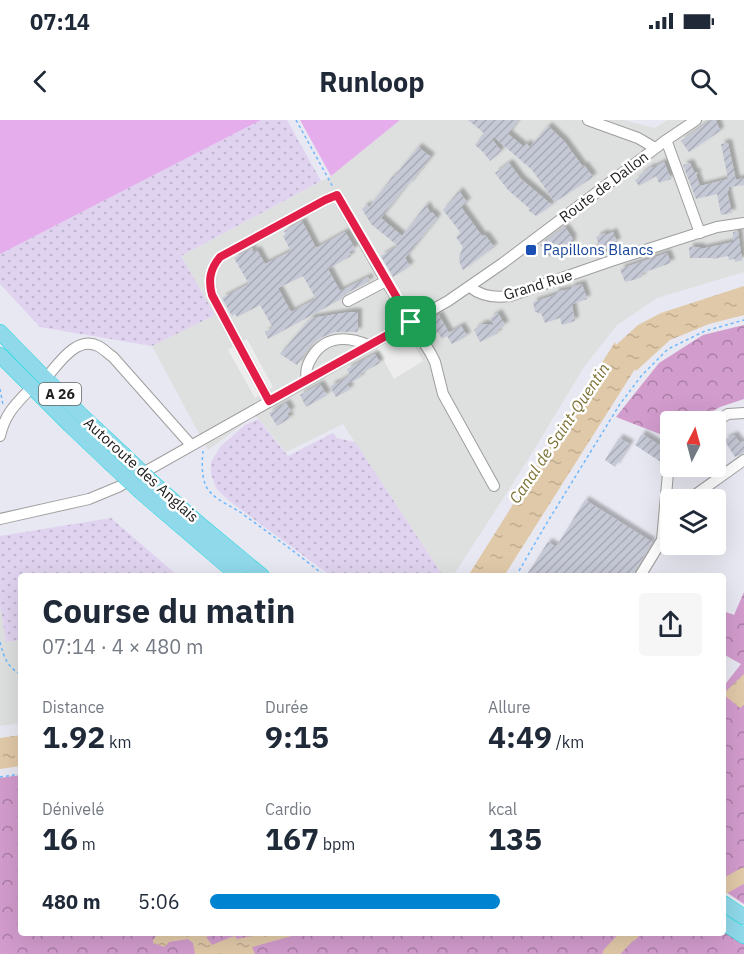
<!DOCTYPE html>
<html lang="fr">
<meta charset="utf-8">
<style>
body{margin:0;font-family:"IBM Plex Sans",sans-serif;background:#f6f6f7;color:#1f2937;height:100vh;display:flex;flex-direction:column;font-size:22px;white-space:nowrap}
*{box-sizing:border-box;margin:0}
p{font-size:20px;color:#747a83}
.icon{flex:none;width:33px;height:33px;fill:none;stroke:currentColor;stroke-width:2;stroke-linecap:round;stroke-linejoin:round}
.map{position:relative;flex:1;overflow:hidden}
.sheet{position:absolute;left:18px;top:453px;width:708px;height:363px;display:flex;flex-direction:column;background:#fff;border-radius:6px;box-shadow:0 6px 24px #0002}
.sheet>*{flex:none}
.needle{width:39px;rotate:6deg}
.controls{position:absolute;left:660px;top:291px;display:grid;gap:12px}
.controls a{display:grid;place-items:center;width:66px;height:66px;border-radius:6px;background:#fff;box-shadow:0 6px 24px #0002;font-size:30px}
.pin{position:absolute;display:grid;place-items:center;width:51px;height:51px;color:#fff;margin:-26px;border-radius:12px;box-shadow:0 3px 9px #0006}
.round{display:grid;place-items:center;flex:none;width:63px;height:63px;border-radius:6px;background:#f6f6f7}
.overview{display:flex;align-items:center;justify-content:space-between;height:102px;padding:0 24px}
h1{font-size:33px;font-weight:700;line-height:45px}
.stats{display:grid;grid-template-columns:repeat(3,1fr);gap:9px;height:102px;padding:6px 24px}
.stats div{display:grid;align-content:center}
.stats b{font-size:30px;font-weight:700}
.stats small{font-size:16px;font-weight:400}
.stats p{font-size:16px}
ul{padding:0 24px;list-style:none;font-size:20px}
li{display:grid;grid-template-columns:96px 72px 1fr;align-items:center;height:45px}
li i{height:15px;border-radius:8px;background:#0084d2}
.status{display:flex;justify-content:space-between;align-items:center;height:42px;padding:0 30px;background:#fff;direction:ltr}
.status svg{height:16px;fill:currentColor}
header{display:flex;justify-content:space-between;align-items:center;height:78px;padding:0 24px;background:#fff;font-size:27px;font-weight:700}
.map>svg:first-child{display:block}
.residential{fill:#dedfdf}
.farmland{fill:url(#farmland-dots)}
.grass{fill:#e5adec}
.forest{fill:url(#forest-crowns)}
.parking{fill:#ededed}
.water{fill:url(#water-ripples)}
.lines{fill:none;stroke-linecap:round;stroke-linejoin:round}
.river{stroke:#e0c9a8;stroke-width:15}
.building{fill:url(#building-hatch);fill-rule:evenodd;filter:url(#shadow)}
.minor-casing{stroke:#9e9e9e;stroke-width:12}
.highway-casing{stroke:#24dae0;stroke-width:16}
.path{stroke:#6db8fd;stroke-width:1.5;stroke-dasharray:3 3;stroke-linecap:butt}
.minor{stroke:#fff;stroke-width:10}
.highway{stroke:#8fd9ea;stroke-width:15}
.highway-bridge-casing{stroke:#24dae0;stroke-width:16;stroke-linecap:butt}
.highway-bridge{stroke:#8fd9ea;stroke-width:15}
.route-casing{stroke:#fff;stroke-width:12}
.route{stroke:#e11d48;stroke-width:8}
.transit-dot{fill:#1a4fb4;stroke:#fff;stroke-width:2}
.labels{text-anchor:middle;stroke-width:5;stroke-linejoin:round;paint-order:stroke}
.shield{fill:#fff;stroke:#646464;stroke-width:1.5}
.shield-label{font-size:14px;font-weight:bold;fill:#212121}
.street-label{font-size:15px;fill:#212121;stroke:#fff}
.transit-label{font-size:15px;fill:#164399;stroke:#fff;text-anchor:start}
.water-label{font-size:16px;font-style:italic;fill:#7c7236;stroke:#fff}
</style>
<div class="status"><b>07:14</b><svg viewBox="0 0 49 12"><path d="M0 12V9h3v3zM5 12V6h3v6zM10 12V3h3v9zM15 12V0h3v12zM26 1h20v11H26zM47 4h2v5h-2z"/></svg></div>
<header><svg class="icon" aria-label="back" viewBox="0 0 24 24"><path d="M15 5l-7 7 7 7"/></svg>Runloop<svg class="icon" aria-label="search" viewBox="0 0 24 24"><circle cx="10" cy="10" r="6"/><path d="M15 15l6 6"/></svg></header>
<div class="map">
<svg width="744" height="834" viewBox="0 0 744 834">
<defs>
<pattern id="farmland-dots" width="8" height="8" patternUnits="userSpaceOnUse" patternTransform="scale(1.5)"><rect width="8" height="8" fill="#e0d3f0"/><path d="M2 2h.1M6 6h.1" fill="none" stroke="#c0b5ce" stroke-width="1.8" stroke-linecap="round"/></pattern>
<pattern id="forest-crowns" width="20" height="18" patternUnits="userSpaceOnUse" patternTransform="scale(1.5)"><rect width="20" height="18" fill="#d29ccd"/><path d="M2 6a3 3 0 1 1 6 0M12 15a3 3 0 1 1 6 0" fill="none" stroke="#aa7fa6"/></pattern>
<pattern id="water-ripples" width="26" height="14" patternUnits="userSpaceOnUse" patternTransform="scale(1.5)"><rect width="26" height="14" fill="#e0c9a8"/><path d="M2 4q2-2 4 0t4 0M15 11q2-2 4 0t4 0" fill="none" stroke="#c0ac90"/></pattern>
<pattern id="building-hatch" width="6" height="6" patternUnits="userSpaceOnUse" patternTransform="scale(1.5)"><rect width="6" height="6" fill="#c5c8d5"/><path d="M-1 1l2-2M0 6l6-6M5 7l2-2" fill="none" stroke="#a9acb7"/></pattern>
<filter id="shadow"><feDropShadow dx="4" dy="-4" stdDeviation="1.5" flood-color="#0004"/></filter>
</defs>
<rect width="100%" height="100%" fill="#e8e8f2"/>
<g class="residential">
<polygon points="400,0 624,0 654,8 668,0 744,0 744,152 657,178 617,205 584,247 526,343 453,456 443,456 343,304 286,332 255,295 208,330 152,226 215,195 181,136 331,56"/>
<polygon points="0,485 6,522 21,520 21,603 0,606"/>
</g>
<g class="farmland">
<polygon points="261,0 287,0 321,61 181,136 215,195 152,226 40,207 0,164 0,134"/>
<polygon points="258,299 288,336 333,313 337,318 355,322 441,453 439,456 331,456 228,380 216,368 211,354 211,342 221,326 245,305"/>
<polygon points="111,398 178,456 21,456 21,520 6,522 0,485 0,416"/>
</g>
<g class="grass">
<polygon points="0,0 261,0 0,134"/>
<polygon points="300,0 400,0 331,56"/>
</g>
<g class="forest">
<polygon points="744,205 744,279 720,287 696,301 670,302 670,318 616,297 659,243 703,215"/>
<polygon points="744,472 744,784 723,770 723,598 724,597 723,596 723,567 741,544 723,534 723,491 734,495"/>
<polygon points="21,655 21,813 723,813 723,810 744,823 744,834 0,834 0,658"/>
</g>
<g class="parking">
<polygon points="407,212 423,241 394,259 377,228"/>
<polygon points="247,219 273,267 255,278 228,230"/>
</g>
<g class="water">
<polygon points="744,166 744,195 709,204 670,220 636,251 635,249 504,456 468,456 615,222 616,225 638,205 661,193"/>
<polygon points="744,554 744,585 740,588 723,574"/>
<polygon points="21,615 21,646 0,649 0,618"/>
<path d="M159,813H217L206,817L212,825C220,822 227,818 235,816L237,819L267,813L299,814L252,827L255,834H195L193,823L188,819L169,822L165,827L153,823V820Z"/>
</g>
<g class="lines">
<g class="river">
<polyline points="723,767 744,755"/>
<polyline points="610,834 628,815 632,813"/>
</g>
</g>
<g class="building">
<polygon points="468,0 518,0 508,14 524,27 526,23 530,27 548,6 564,21 583,47 584,45 593,57 555,82 532,50 494,17 492,19 501,31 490,41 483,32 475,25 484,13"/>
<polygon points="711,0 716,0 720,11 689,32 681,21"/>
<polygon points="728,23 736,60 744,58 744,65 729,67 729,70 727,71 732,93 721,95 717,74 696,79 683,45 690,43 694,52 698,53 696,55 700,66 728,59 721,24"/>
<polygon points="418,27 431,37 408,65 407,64 381,98 402,116 426,85 431,94 432,92 437,98 405,138 410,146 393,157 381,136 398,126 371,104 362,89 367,85 369,87 393,56 394,57"/>
<polygon points="664,42 671,59 659,63 656,56 639,66 635,60 640,57 640,55 651,47 652,48"/>
<polygon points="509,43 521,59 552,85 536,96 528,90 530,89 508,70 495,53"/>
<polygon points="459,71 467,82 461,87 482,116 485,115 494,127 463,150 460,144 459,137 463,127 456,117 461,113 443,90"/>
<path d="M302,101L316,128L345,112L349,118L355,129L349,132L351,136L328,149L340,171L368,157L370,161L345,174L341,179L268,219L265,212L273,208L260,185L237,197L235,194L232,196L222,178L249,164L234,138L252,128L253,132L257,130L265,144L291,131L283,116L286,114L284,111ZM303,156L316,179L291,192L278,168Z"/>
<polygon points="565,107 573,119 571,121 573,123 568,127 572,132 565,136 560,129 550,137 540,125"/>
<polygon points="738,111 742,140 735,142 735,139 729,140 728,136 713,139 713,138 690,138 689,127 701,127 701,129 733,122 733,112"/>
<polygon points="613,112 617,122 604,129 607,135 596,138 592,129 600,127 596,117 605,113 606,115"/>
<polygon points="667,133 671,143 642,153 642,157 637,159 625,162 620,149"/>
<polygon points="582,164 587,179 572,184 575,201 562,205 560,198 545,203 541,193 538,194 537,192 535,192 533,182 555,175 555,172 571,169 571,167"/>
<polygon points="350,192 358,192 358,212 335,212 320,218 311,225 297,245 280,234 311,198"/>
<polygon points="498,193 505,205 497,210 498,213 480,222 474,210 482,204 494,205 490,198"/>
<polygon points="439,195 449,213 461,206 467,216 452,224 447,216 442,219 438,212 429,217 422,204"/>
<polygon points="375,234 380,243 360,254 361,257 347,264 350,269 336,277 330,267 335,263 336,264 350,255 347,249"/>
<polygon points="320,264 327,275 306,287 300,275"/>
<polygon points="286,283 291,291 287,294 290,298 277,306 269,293"/>
<polygon points="642,314 669,331 668,333 670,335 664,344 635,325"/>
<polygon points="734,315 740,323 744,321 744,333 735,337 724,320"/>
<polygon points="619,318 630,324 615,347 605,340"/>
<polygon points="585,380 652,422 634,452 633,456 526,456 548,422 556,427"/>
</g>
<g class="lines">
<g class="minor-casing">
<g id="minor">
<polyline points="588,0 638,18 655,28"/>
<polyline points="665,21 668,25 700,113"/>
<path d="M470,167C481,176 496,178 510,176L611,141L717,107L744,103"/>
<polyline points="348,181 386,161"/>
<path d="M45,259C58,245 76,215 98,226C103,228 108,234 113,237L191,325"/>
<path d="M307,260C305,251 307,245 312,237C325,216 347,216 368,225"/>
<path d="M269,281L212,175C208,160 210,149 220,137L325,80L337,75L386,161L431,234L435,242L443,274L494,366"/>
<polyline points="715,302 728,294 744,293"/>
<path d="M0,316C5,293 17,283 32,267"/>
<polyline points="688,380 744,340"/>
<polyline points="0,399 89,379 118,367 448,181 503,143 665,21 696,0"/>
<polyline points="640,456 662,420 668,353 674,346"/>
</g>
</g>
<g class="highway-casing">
<g id="highway">
<polyline points="0,212 80,294 123,334"/>
<polyline points="0,235 70,305 110,343"/>
<polyline points="152,362 198,403 262,456"/>
<polyline points="141,372 239,456"/>
<polyline points="723,783 744,797"/>
<polyline points="723,802 744,816"/>
</g>
</g>
<g class="path">
<polyline points="296,0 333,67"/>
<polyline points="0,269 3,285"/>
<path d="M203,331C202,343 201,357 207,368C214,379 229,385 240,392C269,413 298,434 325,456"/>
<polyline points="516,456 545,406 620,284 642,255 668,229 705,211 744,200"/>
<path d="M0,522C4,538 7,546 21,555"/>
<polyline points="0,657 21,654"/>
</g>
<use href="#minor" class="minor"/>
<use href="#highway" class="highway"/>
<g class="highway-bridge-casing">
<g id="highway-bridge">
<polyline points="123,334 152,362"/>
<polyline points="110,343 141,372"/>
</g>
</g>
<use href="#highway-bridge" class="highway-bridge"/>
</g>
<g class="lines">
<g class="route-casing">
<path id="route" d="M337,75L411,202L269,281L212,175C208,160 210,149 220,137L325,80Z"/>
</g>
<use href="#route" class="route"/>
</g>
<rect class="transit-dot" x="525" y="124" width="12" height="12" rx="3"/>
<g class="labels">
<rect class="shield" x="39" y="263" width="42" height="22" rx="4.5"/>
<g class="shield-label">
<text x="60" y="279">A 26</text>
</g>
<g class="street-label">
<text transform="translate(604 67) rotate(-37)" y="5">Route de Dallon</text>
<text transform="translate(538 165) rotate(-17)" y="5">Grand Rue</text>
<text transform="translate(141 350) rotate(42)" y="5">Autoroute des Anglais</text>
</g>
<g class="transit-label">
<text x="543" y="135">Papillons Blancs</text>
</g>
<g class="water-label">
<text transform="translate(559 313) rotate(-56)" y="6">Canal de Saint-Quentin</text>
</g>
</g>
</svg>
<div class="controls">
<a><svg class="needle" viewBox="-14 -14 28 28"><path d="M0-13l5 13h-10z" fill="#e53935"/><path d="M0 13l5-13h-10z" fill="#747a83"/></svg></a>
<a><svg class="icon" aria-label="layers" viewBox="0 0 24 24"><path d="M12 4l9 5-9 5-9-5zM3 14l9 5 9-5"/></svg></a>
</div>
<div class="pin" style="left:411px;top:202px;background:#1e9e55"><svg class="icon" aria-label="arrive" viewBox="0 0 24 24"><path d="M6 21V4h12l-3 4 3 4H6"/></svg></div>
<section class="sheet">
<div class="overview"><div><h1>Course du matin</h1><p>07:14 · 4 × 480 m</p></div><a class="round"><svg class="icon" aria-label="share" viewBox="0 0 24 24"><path d="M12 15V3M7 8l5-5 5 5M5 13v7h14v-7"/></svg></a></div>
<div class="stats">
<div><p>Distance</p><b>1.92<small> km</small></b></div>
<div><p>Durée</p><b>9:15</b></div>
<div><p>Allure</p><b>4:49<small> /km</small></b></div>
</div>
<div class="stats">
<div><p>Dénivelé</p><b>16<small> m</small></b></div>
<div><p>Cardio</p><b>167<small> bpm</small></b></div>
<div><p>kcal</p><b>135</b></div>
</div>
<ul>
<li><b>480 m</b>5:06<i style="width:59%"></i></li>
</ul>
</section>
</div>
